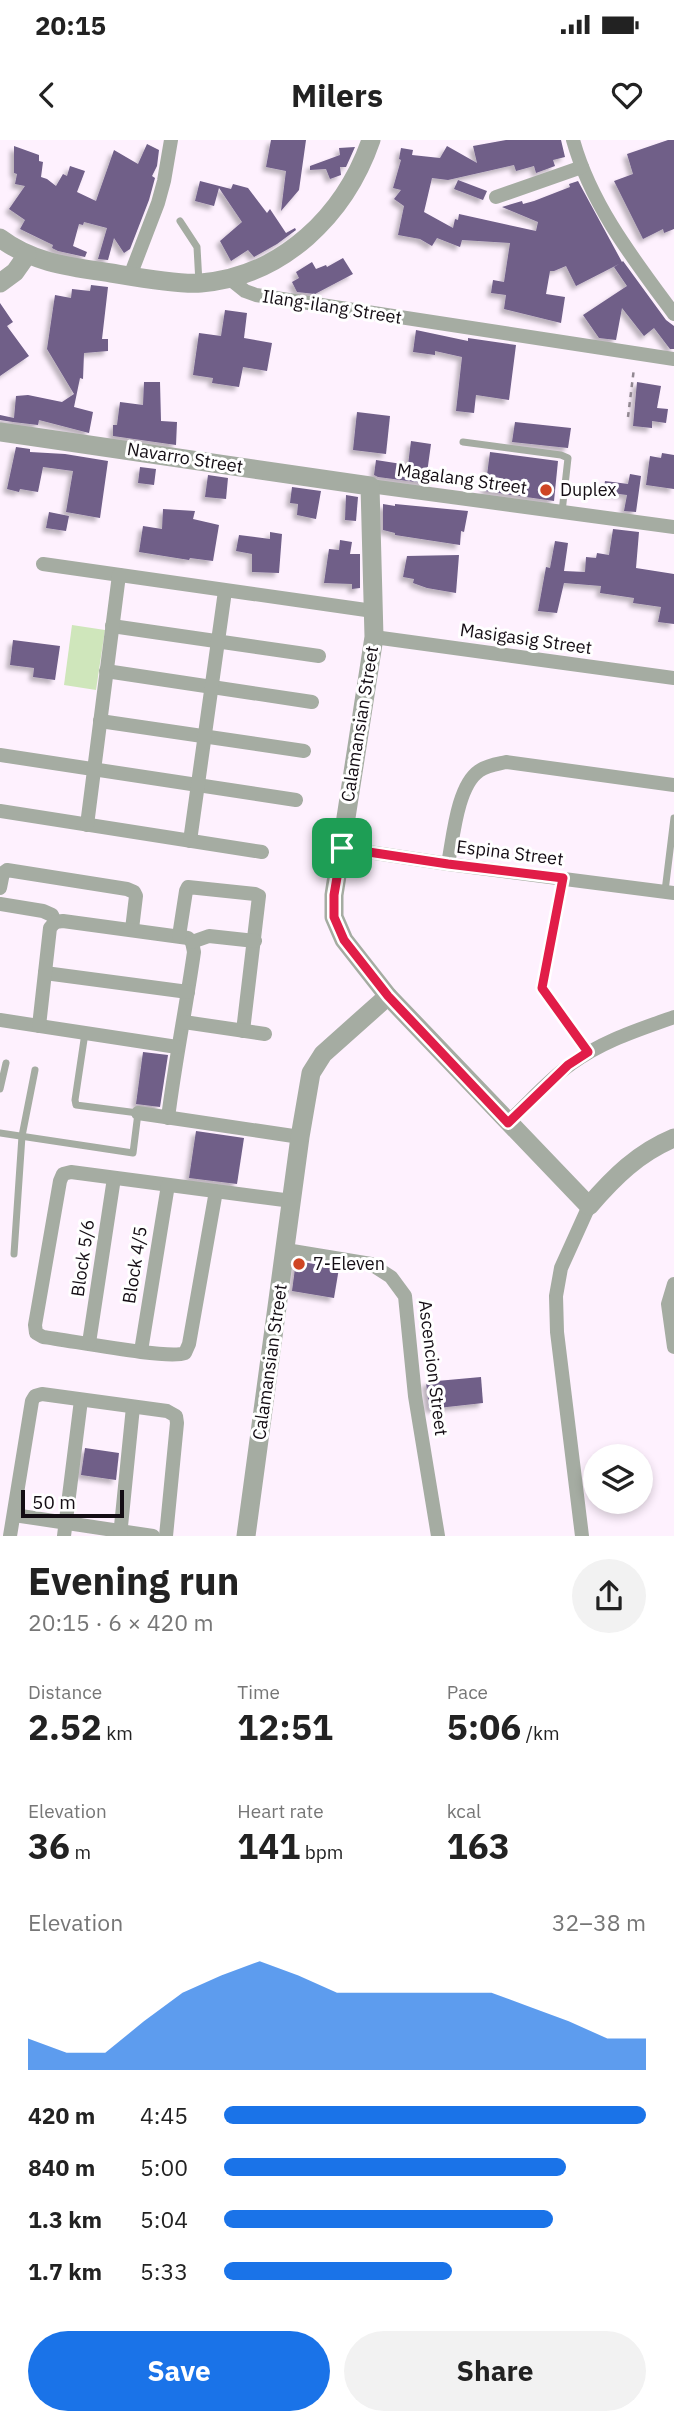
<!DOCTYPE html>
<meta charset="utf-8">
<style>
body{margin:0;font-family:"IBM Plex Sans",sans-serif;background:#f2f2f2;color:#222;height:100vh;display:flex;flex-direction:column;font-size:26px;white-space:nowrap}
*{box-sizing:border-box;margin:0}
p{font-size:23px;color:#767676}
.icon{flex:none;width:38px;height:38px;fill:none;stroke:currentColor;stroke-width:2;stroke-linecap:round;stroke-linejoin:round}
.map{position:relative;height:1396px;overflow:hidden}
.panel{display:flex;flex-direction:column;background:#fff;flex:1}
.panel>*{flex:none}
.controls{position:absolute;left:583px;top:1304px;display:grid;gap:14px}
.controls a{display:grid;place-items:center;width:70px;height:70px;border-radius:50%;background:#fff;box-shadow:0 4px 10px #0003;font-size:35px}
.scale{position:absolute;left:21px;bottom:18px;width:103px;box-sizing:border-box;padding-left:7px;border:4px solid #140d14;border-top:0;font-size:19px;line-height:24px;white-space:nowrap;color:#140d14;-webkit-text-stroke:5px #fff;paint-order:stroke}
.pin{position:absolute;display:grid;place-items:center;width:60px;height:60px;color:#fff;margin:-30px;border-radius:14px;box-shadow:0 4px 10px #0006}
.round{display:grid;place-items:center;flex:none;width:74px;height:74px;border-radius:37px;background:#f2f2f2}
.head{display:flex;align-items:center;justify-content:space-between;height:119px;padding:0 28px}
h1{font-size:38px;font-weight:700;line-height:52px}
.stats{display:grid;grid-template-columns:repeat(3,1fr);gap:10px;height:119px;padding:7px 28px}
.stats div{display:grid;align-content:center}
.stats b{font-size:35px;font-weight:700}
.stats small{font-size:19px;font-weight:400}
.stats p{font-size:19px}
.chart{height:196px;padding:14px 28px}
.chart p{display:flex;justify-content:space-between}
.chart svg{width:100%;height:126px;margin-top:7px;fill:#1a73e8;opacity:.7}
.action{display:flex;gap:14px;margin-top:auto;padding:14px 28px}
.action a{flex:1;height:80px;border-radius:42px;background:#1a73e8;color:#fff;font-size:28px;font-weight:700;line-height:80px;text-align:center}
.action a+a{background:#f2f2f2;color:#222}
ul{padding:0 28px;list-style:none;font-size:23px}
li{display:grid;grid-template-columns:112px 84px 1fr;align-items:center;height:52px}
li i{height:18px;border-radius:9px;background:#1a73e8}
.status{display:flex;justify-content:space-between;align-items:center;height:49px;padding:0 35px;background:#fff;direction:ltr}
.status svg{height:19px;fill:currentColor}
header{display:flex;justify-content:space-between;align-items:center;height:91px;padding:0 28px;background:#fff;font-size:32px;font-weight:700}
.map>svg:first-child{display:block}
.green{fill:#cfe6bb}
.building{fill:#6f5e88;filter:url(#shadow)}
.lines{fill:none;stroke-linecap:round;stroke-linejoin:round}
.path{stroke:#918791;stroke-width:2.5;stroke-dasharray:5 5;stroke-linecap:butt}
.service{stroke:#a5aca2;stroke-width:7}
.minor{stroke:#a5aca2;stroke-width:14}
.tertiary{stroke:#a5aca2;stroke-width:19}
.route-casing{stroke:#fff;stroke-width:14}
.route{stroke:#e11d48;stroke-width:9}
.poi-dot{fill:#cf4524;stroke:#fff;stroke-width:2.5}
.labels{text-anchor:middle;stroke-width:6;stroke-linejoin:round;paint-order:stroke}
.street-label{font-size:18px;fill:#140d14;stroke:#fff}
.poi-label{font-size:18px;fill:#140d14;stroke:#fff;text-anchor:start}
</style>
<div class="status"><b>20:15</b><svg viewBox="0 0 49 12"><path d="M0 12V9h3v3zM5 12V6h3v6zM10 12V3h3v9zM15 12V0h3v12zM26 1h20v11H26zM47 4h2v5h-2z"/></svg></div>
<header><svg class="icon" aria-label="back" viewBox="0 0 24 24"><path d="M15 5l-7 7 7 7"/></svg>Milers<svg class="icon" aria-label="heart" viewBox="0 0 24 24"><path d="M12 20l-8-8c-3-5 5-10 8-4 3-6 11-1 8 4z"/></svg></header>
<div class="map">
<svg width="674" height="1396" viewBox="0 0 674 1396">
<defs>
<filter id="shadow"><feDropShadow dx="-4" dy="4" stdDeviation="2" flood-color="#0004"/></filter>
</defs>
<rect width="100%" height="100%" fill="#fef1fe"/>
<polygon class="green" points="72,485 105,490 96,550 64,545"/>
<g class="building">
<polygon points="271,0 306,0 299,50 281,71 286,31 266,27"/>
<polygon points="506,0 561,0 565,17 553,20 555,26 536,33 534,26 516,31 514,25 448,40 432,38 424,72 453,88 455,79 458,80 459,74 536,91 538,82 502,67 522,61 523,64 534,61 570,47 569,44 578,41 622,122 623,121 666,180 674,186 674,209 670,209 654,188 644,196 622,168 616,200 599,198 583,175 627,146 614,127 619,124 576,146 566,126 554,131 550,131 546,154 565,157 561,183 504,169 506,155 491,153 493,140 504,142 510,103 462,100 460,107 437,98 432,106 420,99 398,95 404,66 394,59 401,50 393,48 401,20 399,19 401,8 413,10 412,15 440,18 447,6 477,23 473,6"/>
<polygon points="668,0 674,0 674,89 664,93 663,89 643,99 614,41 633,34 627,14"/>
<polygon points="147,4 159,10 157,26 152,36 155,38 149,60 130,109 124,113 114,98 108,120 98,119 107,88 84,82 83,85 79,84 73,106 87,112 85,117 58,111 52,108 53,105 20,89 25,80 9,69 25,46 15,44 17,34 14,33 14,6 39,15 39,21 43,22 41,37 47,39 56,46 63,34 67,36 70,26 85,31 77,52 96,61 114,10 138,24"/>
<polygon points="355,7 346,27 340,27 341,35 330,39 326,29 310,30 310,26 340,15 339,8"/>
<polygon points="458,40 487,51 483,60 454,49"/>
<polygon points="200,41 231,49 233,44 248,48 267,73 270,69 286,93 295,88 296,90 277,104 254,117 248,110 231,121 220,101 242,82 219,48 214,66 195,61"/>
<polygon points="343,118 353,134 315,154 297,152 292,142 299,138 296,132 312,122 316,129 326,125 327,127"/>
<polygon points="91,145 108,147 102,199 108,199 108,211 84,213 83,239 80,238 74,267 93,272 89,293 39,280 38,285 13,282 14,278 13,282 0,280 0,275 14,278 16,256 28,255 62,262 74,254 47,209 55,155 71,158 72,149 90,151"/>
<polygon points="0,163 13,182 7,186 29,216 0,236"/>
<polygon points="225,170 247,173 244,198 272,203 267,231 243,227 239,247 212,243 213,238 193,235 199,193 221,196"/>
<polygon points="416,190 468,201 468,198 516,205 509,260 476,255 474,273 456,271 462,217 435,211 435,215 413,212"/>
<polygon points="144,242 160,242 161,281 177,282 176,305 113,296 113,285 117,285 120,262 143,265"/>
<polygon points="637,242 661,246 657,268 668,269 666,283 652,281 652,288 633,286"/>
<polygon points="357,272 390,276 386,314 353,310"/>
<polygon points="515,282 571,288 568,308 512,302"/>
<polygon points="411,301 431,304 427,333 433,334 431,344 378,337 374,335 376,320 408,325"/>
<polygon points="16,307 30,309 30,312 65,314 108,321 100,378 66,372 73,331 43,327 38,352 20,349 19,352 7,349"/>
<polygon points="490,312 558,321 554,361 485,351"/>
<polygon points="662,313 674,315 674,349 646,345 650,316 661,318"/>
<polygon points="140,327 156,329 154,345 138,343"/>
<polygon points="630,334 641,336 636,372 624,371 627,355 603,352 605,341 628,344"/>
<polygon points="208,335 228,338 226,359 205,357"/>
<polygon points="292,347 321,351 316,379 297,375 298,364 290,363"/>
<polygon points="346,355 358,357 356,381 345,380"/>
<polygon points="383,364 395,366 395,364 468,371 464,392 461,391 460,405 395,395 395,393 383,390"/>
<polygon points="163,369 195,371 193,379 219,385 213,421 190,418 189,420 139,412 143,386 162,389"/>
<polygon points="49,372 69,376 66,391 46,388"/>
<polygon points="613,389 639,392 636,428 674,434 674,484 658,482 661,467 633,463 634,458 600,453 601,446 564,443 557,473 538,471 546,427 550,428 555,401 568,403 564,431 585,432 586,417 596,418 597,413 609,415"/>
<polygon points="270,392 282,394 279,433 252,432 252,414 236,411 239,395 270,399"/>
<polygon points="340,400 352,402 350,414 360,414 360,448 352,449 352,444 324,443 329,409 339,410"/>
<polygon points="459,415 456,453 427,448 413,443 414,439 403,437 407,416"/>
<polygon points="13,500 60,506 55,540 33,537 34,528 10,525"/>
<polygon points="143,912 168,915 160,967 136,964"/>
<polygon points="196,991 244,998 237,1044 189,1038"/>
<polygon points="296,1121 339,1128 334,1158 292,1151"/>
<polygon points="481,1237 483,1263 429,1269 426,1242"/>
<polygon points="85,1308 119,1313 116,1340 81,1335"/>
</g>
<g class="lines">
<g class="path">
<polyline points="628,277 634,228"/>
<polyline points="560,752 542,848 581,903"/>
</g>
<g class="service">
<polyline points="180,81 197,107 199,143"/>
<polyline points="463,302 561,315 568,318 562,372"/>
<polyline points="665,751 674,678"/>
<polyline points="0,949 6,923"/>
<polyline points="0,993 133,1013 138,973 76,965 75,960 85,893"/>
<polyline points="14,1114 22,996 35,930"/>
</g>
<g class="minor">
<path d="M573,0C591,65 634,120 674,174"/>
<polyline points="496,57 582,27"/>
<polyline points="130,136 158,63 164,41 171,0"/>
<polyline points="230,139 245,151 256,155 674,219"/>
<polyline points="370,346 674,387"/>
<polyline points="43,424 373,471"/>
<polyline points="112,486 319,516"/>
<polyline points="374,497 674,538"/>
<polyline points="106,531 312,562"/>
<polyline points="100,581 304,611"/>
<polyline points="0,615 296,660"/>
<polyline points="0,671 262,712"/>
<polyline points="87,685 119,435"/>
<polyline points="190,701 225,451"/>
<polyline points="342,708 448,724 674,753"/>
<path d="M448,724C453,699 457,646 479,631C487,625 497,624 506,622L674,645"/>
<polyline points="0,748 3,733 7,730 127,749 134,752 136,756 132,789"/>
<polyline points="0,764 43,771 52,775 55,782"/>
<path d="M55,782L63,781L188,798L192,802L194,812C186,868 175,922 168,978"/>
<polyline points="179,796 186,751 188,747 255,754 259,756 243,891"/>
<polyline points="192,802 209,796 255,801"/>
<polyline points="45,833 188,852"/>
<polyline points="0,880 177,907"/>
<polyline points="184,882 265,894"/>
<polyline points="39,886 50,788 55,782"/>
<polyline points="138,973 300,997"/>
<path d="M507,983C528,964 548,940 571,924C602,901 638,890 674,877"/>
<path d="M216,1051L189,1204L185,1213C168,1220 69,1200 43,1197L36,1193L35,1185L60,1041L63,1034L71,1032L261,1057L292,1061"/>
<polyline points="286,1110 371,1124 391,1137 405,1156 415,1256 438,1396"/>
<polyline points="674,1144 668,1164 674,1207"/>
<polyline points="89,1203 114,1038"/>
<polyline points="141,1211 168,1045"/>
<polyline points="14,1375 153,1396"/>
<polyline points="10,1396 32,1261 35,1256 42,1254 167,1271 176,1276 177,1283 166,1396"/>
<polyline points="64,1396 81,1260"/>
<polyline points="120,1396 133,1267"/>
<polyline points="582,1396 557,1192 556,1156 561,1128 589,1066"/>
</g>
<g class="tertiary">
<path d="M0,98C33,123 71,127 111,133C135,137 178,145 201,143C283,136 345,75 371,0"/>
<polyline points="0,143 15,132 27,115"/>
<path d="M0,292L370,346L374,497L334,755V777L344,800L388,856L589,1066C614,1037 638,1013 674,998"/>
<polyline points="246,1396 300,997 311,933 323,914 388,856"/>
</g>
</g>
<g class="lines">
<g class="route-casing">
<polygon id="route" points="342,708 448,724 563,738 542,848 588,912 568,925 508,983 388,856 344,800 334,777 334,755"/>
</g>
<use href="#route" class="route"/>
</g>
<g class="poi-dot">
<circle cx="546" cy="350" r="7"/>
<circle cx="299" cy="1124" r="7"/>
</g>
<g class="labels">
<g class="street-label">
<text transform="translate(332 167) rotate(9)" y="6">Ilang-ilang Street</text>
<text transform="translate(185 318) rotate(9)" y="6">Navarro Street</text>
<text transform="translate(462 339) rotate(8)" y="6">Magalang Street</text>
<text transform="translate(526 499) rotate(8)" y="6">Masigasig Street</text>
<text transform="translate(360 584) rotate(-81)" y="6">Calamansian Street</text>
<text transform="translate(510 713) rotate(7)" y="6">Espina Street</text>
<text transform="translate(83 1118) rotate(-82)" y="6">Block 5/6</text>
<text transform="translate(135 1125) rotate(-81)" y="6">Block 4/5</text>
<text transform="translate(270 1222) rotate(-82)" y="6">Calamansian Street</text>
<text transform="translate(433 1228) rotate(83)" y="6">Ascencion Street</text>
</g>
<g class="poi-label">
<text x="560" y="356">Duplex</text>
<text x="313" y="1130">7-Eleven</text>
</g>
</g>
</svg>
<div class="controls">
<a><svg class="icon" aria-label="layers" viewBox="0 0 24 24"><path d="M12 4l9 5-9 5-9-5zM3 14l9 5 9-5"/></svg></a>
</div>
<div class="scale">50 m</div>
<div class="pin" style="left:342px;top:708px;background:#1e9e55"><svg class="icon" aria-label="arrive" viewBox="0 0 24 24"><path d="M6 21V4h12l-3 4 3 4H6"/></svg></div>
</div>
<section class="panel">
<div class="head"><div><h1>Evening run</h1><p>20:15 · 6 × 420 m</p></div><a class="round"><svg class="icon" aria-label="share" viewBox="0 0 24 24"><path d="M12 15V3M7 8l5-5 5 5M5 13v7h14v-7"/></svg></a></div>
<div class="stats">
<div><p>Distance</p><b>2.52<small> km</small></b></div>
<div><p>Time</p><b>12:51</b></div>
<div><p>Pace</p><b>5:06<small> /km</small></b></div>
</div>
<div class="stats">
<div><p>Elevation</p><b>36<small> m</small></b></div>
<div><p>Heart rate</p><b>141<small> bpm</small></b></div>
<div><p>kcal</p><b>163</b></div>
</div>
<div class="chart"><p><span>Elevation</span>32–38 m</p>
<svg viewBox="0 0 160 44" preserveAspectRatio="none"><path d="M0 44V33L10 38L20 38L30 27L40 17L50 11L60 6L70 11L80 17L90 17L100 17L110 17L120 17L130 22L140 27L150 33L160 33V44z"/></svg>
</div>
<ul>
<li><b>420 m</b>4:45<i style="width:100%"></i></li>
<li><b>840 m</b>5:00<i style="width:81%"></i></li>
<li><b>1.3 km</b>5:04<i style="width:78%"></i></li>
<li><b>1.7 km</b>5:33<i style="width:54%"></i></li>
</ul>
<div class="action"><a>Save</a><a>Share</a></div>
</section>
